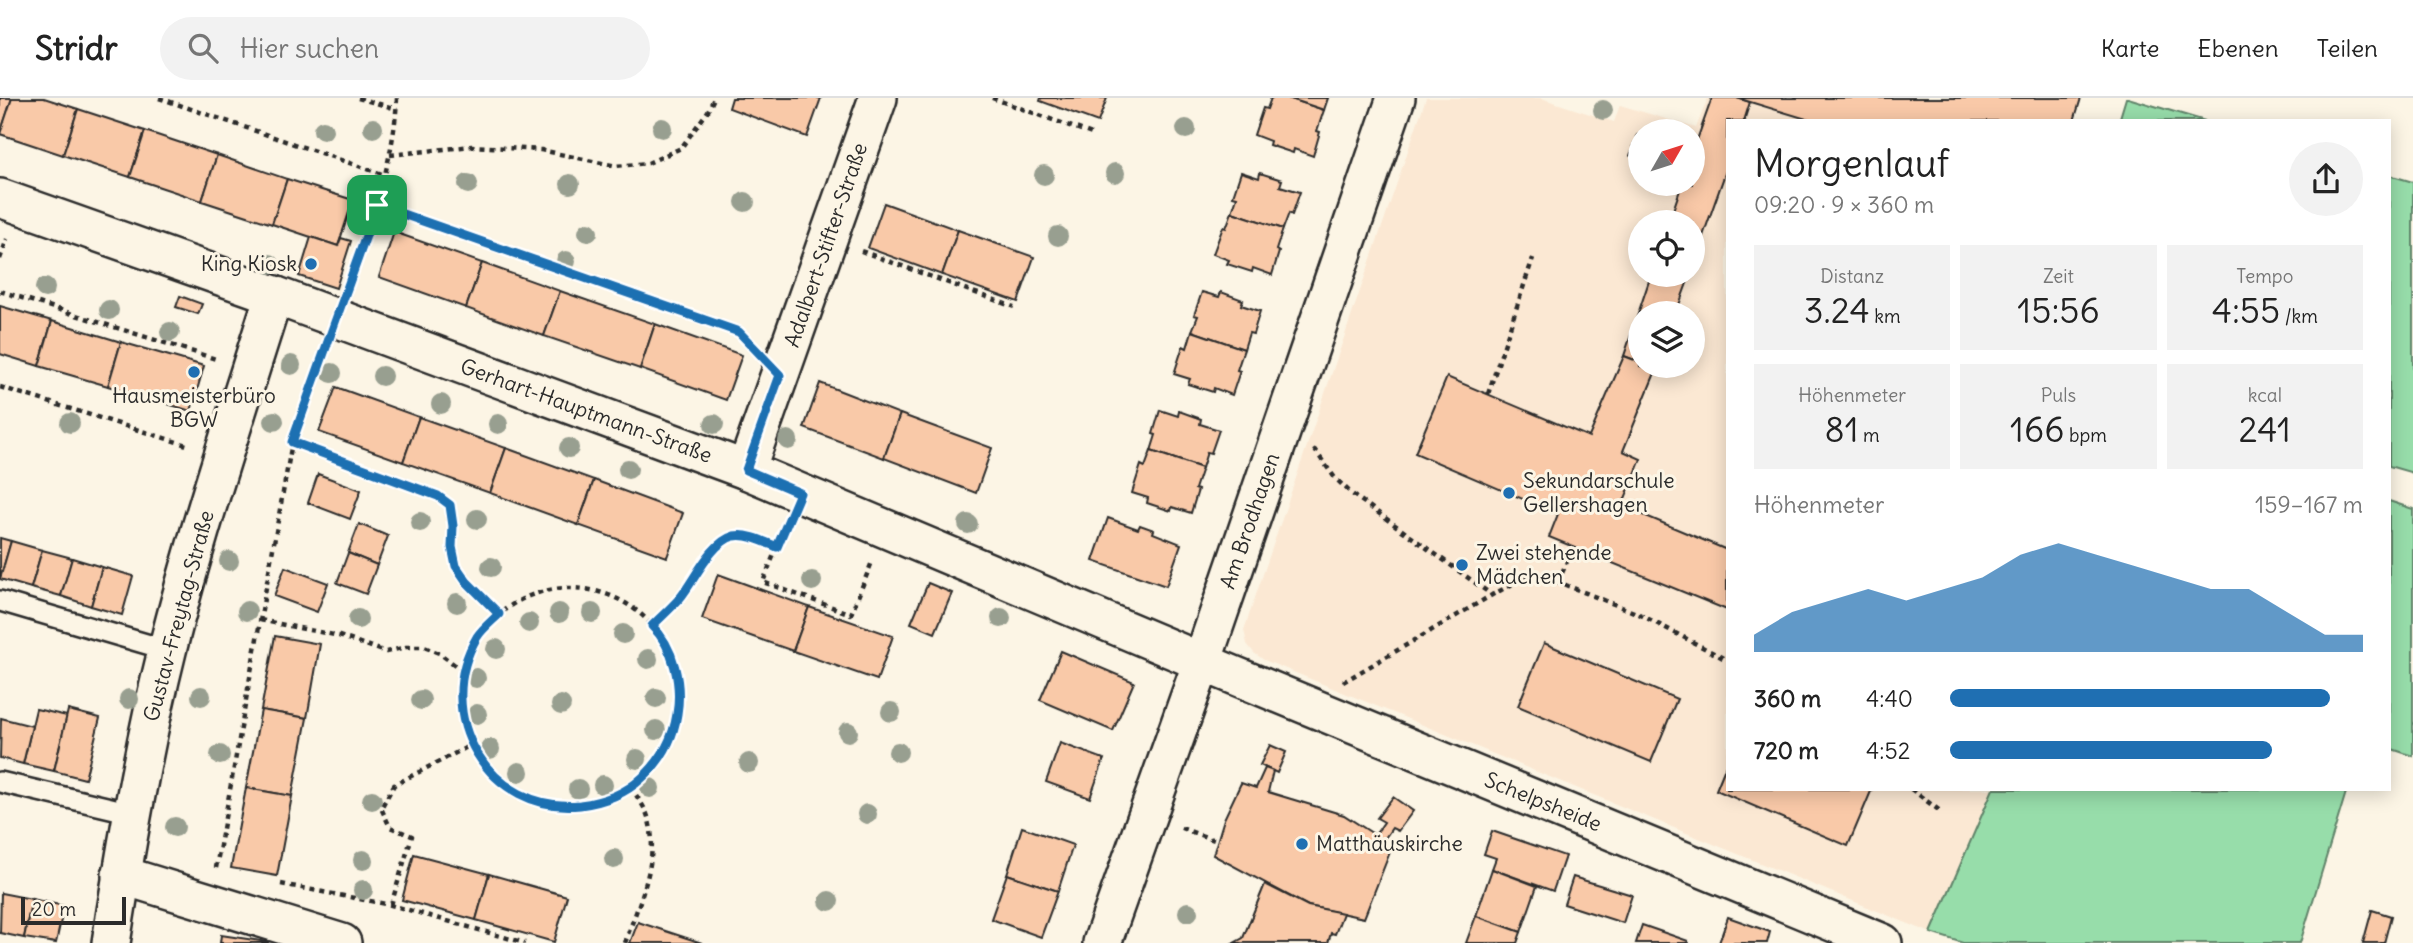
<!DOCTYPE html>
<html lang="de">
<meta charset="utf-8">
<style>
body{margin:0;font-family:Delius,sans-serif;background:#f2f2f2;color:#222;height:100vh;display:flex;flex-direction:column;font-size:26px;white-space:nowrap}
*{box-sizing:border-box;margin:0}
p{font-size:23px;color:#767676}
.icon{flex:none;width:38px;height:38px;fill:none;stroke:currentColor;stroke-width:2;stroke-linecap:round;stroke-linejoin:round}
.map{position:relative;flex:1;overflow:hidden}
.side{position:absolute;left:1726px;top:21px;width:665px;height:672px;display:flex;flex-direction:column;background:#fff;border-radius:0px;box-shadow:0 4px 18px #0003}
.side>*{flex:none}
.needle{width:46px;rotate:51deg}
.fabs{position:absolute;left:1628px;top:21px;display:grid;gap:14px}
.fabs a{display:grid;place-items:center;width:77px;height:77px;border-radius:50%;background:#fff;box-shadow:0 4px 18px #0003;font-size:35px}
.scale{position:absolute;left:21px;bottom:18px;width:105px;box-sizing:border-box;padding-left:7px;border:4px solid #2b2b2b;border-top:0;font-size:19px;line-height:24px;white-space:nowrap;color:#2b2b2b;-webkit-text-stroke:5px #fcf5e5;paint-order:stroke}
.pin{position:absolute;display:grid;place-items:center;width:60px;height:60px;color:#fff;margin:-30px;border-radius:14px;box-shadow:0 4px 10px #0006}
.round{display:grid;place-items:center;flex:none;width:74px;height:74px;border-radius:37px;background:#f2f2f2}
.summary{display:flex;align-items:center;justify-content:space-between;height:119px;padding:0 28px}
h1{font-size:38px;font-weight:600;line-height:52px}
.metrics{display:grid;grid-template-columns:repeat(3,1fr);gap:10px;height:119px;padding:7px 28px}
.metrics div{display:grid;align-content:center;border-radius:0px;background:#f2f2f2;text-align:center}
.metrics b{font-size:35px;font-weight:600}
.metrics small{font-size:19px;font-weight:400}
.metrics p{font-size:19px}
.chart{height:196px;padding:14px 28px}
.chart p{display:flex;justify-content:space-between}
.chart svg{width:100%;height:126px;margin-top:7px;fill:#1f6fb2;opacity:.7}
ul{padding:0 28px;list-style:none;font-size:23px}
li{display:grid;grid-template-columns:112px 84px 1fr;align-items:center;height:52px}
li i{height:18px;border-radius:9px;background:#1f6fb2}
header{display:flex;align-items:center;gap:42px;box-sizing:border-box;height:98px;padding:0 35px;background:#fff;border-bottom:2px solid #e0e0e0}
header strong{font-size:33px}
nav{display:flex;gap:38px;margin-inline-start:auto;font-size:24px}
.search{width:490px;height:63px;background:#f2f2f2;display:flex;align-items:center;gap:18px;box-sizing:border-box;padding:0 24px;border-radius:38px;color:#767676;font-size:26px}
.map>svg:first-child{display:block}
.built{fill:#fbe8d3;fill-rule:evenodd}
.green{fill:#97ddaa;stroke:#61846a;stroke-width:2}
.building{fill:#f9c9a8;stroke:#2b2b2b;stroke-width:2}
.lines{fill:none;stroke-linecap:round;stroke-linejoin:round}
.service-casing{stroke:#2b2b2b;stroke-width:24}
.minor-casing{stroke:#2b2b2b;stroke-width:42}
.path{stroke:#2b2b2b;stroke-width:4.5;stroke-dasharray:5 5;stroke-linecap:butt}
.service{stroke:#fcf5e5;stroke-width:19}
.minor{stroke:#fcf5e5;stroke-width:37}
.tree{fill:#989f90}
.route-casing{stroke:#fff;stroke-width:14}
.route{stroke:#1f6fb2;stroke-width:9}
.poi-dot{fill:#1f6fb2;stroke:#fcf5e5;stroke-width:2.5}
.labels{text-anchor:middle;stroke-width:6;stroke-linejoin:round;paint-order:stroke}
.street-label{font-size:21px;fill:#2b2b2b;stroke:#fcf5e5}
.poi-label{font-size:21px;fill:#2b2b2b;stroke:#fcf5e5;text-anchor:start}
</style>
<header>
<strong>Stridr</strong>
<div class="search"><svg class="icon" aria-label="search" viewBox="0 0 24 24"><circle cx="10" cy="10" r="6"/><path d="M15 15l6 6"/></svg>Hier suchen</div>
<nav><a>Karte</a><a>Ebenen</a><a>Teilen</a></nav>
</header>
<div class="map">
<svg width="2413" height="845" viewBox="0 0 2413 845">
<rect width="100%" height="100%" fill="#fcf5e5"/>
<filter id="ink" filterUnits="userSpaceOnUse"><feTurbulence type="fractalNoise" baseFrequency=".0143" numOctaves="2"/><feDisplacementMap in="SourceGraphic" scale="14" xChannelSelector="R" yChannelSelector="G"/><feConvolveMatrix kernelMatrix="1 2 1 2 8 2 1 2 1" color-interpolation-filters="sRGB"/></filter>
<g filter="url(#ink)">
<path class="built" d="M1426,0H1541L1614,24L1620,7L1696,30L1708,0H1738L1815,23H1727V691H1997L1931,835L1264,562L1254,555L1247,546L1244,532ZM1640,33H1692V86H1640ZM1640,124H1692V177H1640ZM1640,215H1692V268H1640Z"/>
<g class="green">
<polygon points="2126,0 2128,0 2205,23 2119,23"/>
<polygon points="2389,77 2413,84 2413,375 2389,368"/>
<polygon points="2389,403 2413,411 2413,658 2389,650"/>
<polygon points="1993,691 2347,691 2300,845 1963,845 1931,835"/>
</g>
<g class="building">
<polygon points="0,0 12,0 0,36"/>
<polygon points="12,0 44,0 78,11 63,57 0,36"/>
<polygon points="732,0 821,0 807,39 729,10"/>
<polygon points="1041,0 1107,0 1098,24 1040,3"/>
<polygon points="1271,0 1288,0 1324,12 1317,33 1320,34 1313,58 1294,51 1293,55 1269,47 1270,43 1254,37 1263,10 1267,11"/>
<polygon points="1288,0 1328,0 1324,12"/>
<polygon points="1712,0 1737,0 1750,4 1744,23 1727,23 1727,70 1692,169 1692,124 1669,124 1682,86 1692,86 1692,56"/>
<polygon points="1737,0 2081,0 2074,23 1813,23"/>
<polygon points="78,11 145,33 130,79 63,57"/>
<polygon points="145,33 217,57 202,103 130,79"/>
<polygon points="217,57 287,81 272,126 202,103"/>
<polygon points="1241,74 1259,80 1260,75 1282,82 1280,88 1300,94 1292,117 1289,115 1283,131 1232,114 1237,99 1233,98"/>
<polygon points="287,81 353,102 338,148 272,126"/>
<polygon points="884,105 958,132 942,177 868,150"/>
<polygon points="1232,114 1283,131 1276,152 1279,154 1272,177 1253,170 1252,174 1227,166 1229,162 1213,156 1223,129 1226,130"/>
<polygon points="958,132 1034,159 1018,204 942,177"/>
<polygon points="394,134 482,165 466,210 379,179"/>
<polygon points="311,139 338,148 341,140 351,143 336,190 299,178"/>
<polygon points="482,165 560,193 544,238 466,210"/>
<polygon points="1651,177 1690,177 1676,215 1640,215 1640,264 1624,258"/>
<polygon points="560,193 655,226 640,271 544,238"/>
<polygon points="1202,194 1219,199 1221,194 1243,202 1241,207 1260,213 1253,236 1249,235 1244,251 1192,233 1198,218 1194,217"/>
<polygon points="180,198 202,206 198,216 176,209"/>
<polygon points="0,208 52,223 39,268 0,256"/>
<polygon points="52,223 121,244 108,288 39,268"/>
<polygon points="655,226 742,257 726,302 640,271"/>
<polygon points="1192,233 1244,251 1237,272 1240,273 1232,297 1214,290 1213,294 1188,286 1190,281 1174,276 1183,248 1187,250"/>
<polygon points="121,244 204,268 191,313 108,288"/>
<polygon points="1624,258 1640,264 1640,268 1657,270 1623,353 1641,361 1622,408 1727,452 1727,512 1549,439 1558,416 1415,355 1447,279 1589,339"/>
<polygon points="820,285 900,316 884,360 804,330"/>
<polygon points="336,289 419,319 403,364 319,334"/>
<polygon points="1160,312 1178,318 1179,313 1201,321 1200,326 1219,332 1211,355 1207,354 1202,370 1151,353 1156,337 1153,336"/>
<polygon points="900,316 992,350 976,395 884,360"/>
<polygon points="419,319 506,350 490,395 403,364"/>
<polygon points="506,350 594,382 578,427 490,395"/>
<polygon points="1151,353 1202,370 1195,391 1198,392 1191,415 1172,409 1171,413 1147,405 1148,400 1132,395 1141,367 1145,369"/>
<polygon points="318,376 361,392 350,421 308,405"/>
<polygon points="594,382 683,415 667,459 578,427"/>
<polygon points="1108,420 1138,431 1140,427 1154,432 1153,435 1181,446 1166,488 1093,463"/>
<polygon points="359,426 388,438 377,467 348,455"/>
<polygon points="0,440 11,443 0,481"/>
<polygon points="11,443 42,452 31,490 0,481"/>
<polygon points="42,452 72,460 61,498 31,490"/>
<polygon points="348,455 377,467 366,496 337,485"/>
<polygon points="72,460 102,469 91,508 61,498"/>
<polygon points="102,469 133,478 122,517 91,508"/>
<polygon points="285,469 328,485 317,514 274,498"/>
<polygon points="718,476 809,509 793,553 702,521"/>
<polygon points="928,485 952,495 935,535 911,525"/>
<polygon points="809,509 893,538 877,582 793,553"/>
<polygon points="275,538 320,546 307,620 261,612"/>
<polygon points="1544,545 1677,601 1651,664 1518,608"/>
<polygon points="1061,553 1134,584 1113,633 1040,602"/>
<polygon points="36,611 67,618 54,673 23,666"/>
<polygon points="68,612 100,620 85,681 54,673"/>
<polygon points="261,612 307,620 292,698 246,690"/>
<polygon points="1,620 32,628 23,666 0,660"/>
<polygon points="1060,645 1104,661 1090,700 1046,684"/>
<polygon points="1270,647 1286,654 1277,675 1260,667"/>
<polygon points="1727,665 1727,691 1872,691 1848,748 1716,692"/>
<polygon points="1265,670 1273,673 1268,694 1344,717 1375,737 1384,724 1377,720 1393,699 1413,713 1398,733 1392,730 1383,743 1392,749 1364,820 1308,808 1213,757 1224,721 1241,685 1256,690"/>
<polygon points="246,690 292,698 277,778 231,770"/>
<polygon points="1022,729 1073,747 1058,793 1007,776"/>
<polygon points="1492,733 1565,758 1553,793 1492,771 1496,760 1484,756"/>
<polygon points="414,756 489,776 476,822 402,802"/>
<polygon points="1492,771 1537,788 1521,834 1476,818"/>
<polygon points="489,776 567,798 554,844 476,822"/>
<polygon points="1007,776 1058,793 1041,839 991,821"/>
<polygon points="1573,779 1632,797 1623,825 1564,806"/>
<polygon points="1265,786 1308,808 1343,815 1335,836 1331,835 1328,845 1234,845 1243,840"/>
<polygon points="1,795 32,801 24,840 0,835"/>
<polygon points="32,801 64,808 56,845 24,840"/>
<polygon points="2372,812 2391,818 2384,845 2363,845"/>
<polygon points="1476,818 1521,834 1517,845 1466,845"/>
<polygon points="1728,819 1770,834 1767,845 1719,845"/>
<polygon points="638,824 702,845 630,845"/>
<polygon points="1642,827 1688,843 1688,845 1636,845"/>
<polygon points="221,837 268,844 268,845 220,845"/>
</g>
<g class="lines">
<g class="service-casing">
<g id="service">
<polyline points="0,503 167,552"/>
<polyline points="0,684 132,715"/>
</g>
</g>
<g class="minor-casing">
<g id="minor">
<polyline points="0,100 274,197 746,372 1202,564 1883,845"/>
<polyline points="746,372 878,0"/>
<polyline points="121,777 342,845"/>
<path d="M111,845C126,747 143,649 167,553C197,433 237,315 274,197"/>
<polyline points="1102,845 1202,564 1396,0"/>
</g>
</g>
<g class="path">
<polyline points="159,0 385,77"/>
<polyline points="358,0 397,11"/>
<polyline points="992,0 1092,36"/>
<polyline points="390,57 472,48 541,52 616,68 648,65 681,50 708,13 714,0"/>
<polyline points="1631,59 1638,38 1640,39"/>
<polyline points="377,107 739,234 752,248"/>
<polyline points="861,153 1014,209"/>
<polyline points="0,161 7,141"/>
<path d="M348,188C370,127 394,66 397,0"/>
<polyline points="0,193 216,261"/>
<polyline points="0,289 190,348"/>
<polyline points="1488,296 1533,160"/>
<polyline points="292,344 438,398 450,407 453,428 452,449 456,468 466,484 499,516"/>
<polyline points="1314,351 1335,380 1352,396 1492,497"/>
<polyline points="777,449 763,484 851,516 872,464"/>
<polyline points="1558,484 1573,450"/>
<circle cx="570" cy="599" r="109"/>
<polyline points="260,522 339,538 386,554 406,549 424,549 439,555 463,573"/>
<path d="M652,528C661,519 672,510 680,500C694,483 711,443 734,438C747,435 765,444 777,449L786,426"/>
<polyline points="1343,584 1492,497 1520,482 1538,479 1558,484 1639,516 1727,562"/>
<polyline points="1911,691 1940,713"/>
<polyline points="1181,730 1217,743"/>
<polyline points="216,770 292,344 325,252"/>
<polyline points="281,786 391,807 525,845"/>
<polyline points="391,807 412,738 390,729 381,710 394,687 471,647"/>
<path d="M625,845C638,806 661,761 648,719C645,709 637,699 632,691"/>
</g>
<use href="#service" class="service"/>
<use href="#minor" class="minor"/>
</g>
<g class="tree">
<circle cx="1603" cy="12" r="10"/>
<circle cx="373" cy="30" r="10"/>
<circle cx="662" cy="30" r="10"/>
<circle cx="1186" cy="31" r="10"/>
<circle cx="323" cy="32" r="10"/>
<circle cx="1115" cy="75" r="10"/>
<circle cx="1044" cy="77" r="10"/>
<circle cx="468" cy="86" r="10"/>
<circle cx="570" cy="86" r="10"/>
<circle cx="745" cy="104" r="10"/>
<circle cx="588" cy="134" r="10"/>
<circle cx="1058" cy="138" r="10"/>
<circle cx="566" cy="163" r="10"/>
<circle cx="270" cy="166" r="10"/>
<circle cx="45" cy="190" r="10"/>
<circle cx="109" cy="212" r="10"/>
<circle cx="170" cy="234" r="10"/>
<circle cx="291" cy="267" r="10"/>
<circle cx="332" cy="275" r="10"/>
<circle cx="382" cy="278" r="10"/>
<circle cx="441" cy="306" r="10"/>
<circle cx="274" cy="323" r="10"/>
<circle cx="70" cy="325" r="10"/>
<circle cx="498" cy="326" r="10"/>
<circle cx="714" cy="326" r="10"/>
<circle cx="788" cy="342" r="10"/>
<circle cx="569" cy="350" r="10"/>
<circle cx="628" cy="371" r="10"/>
<circle cx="477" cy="421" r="10"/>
<circle cx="420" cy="424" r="10"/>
<circle cx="968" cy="426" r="10"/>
<circle cx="229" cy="463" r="10"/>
<circle cx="491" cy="469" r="10"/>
<circle cx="812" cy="483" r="10"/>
<circle cx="457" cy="505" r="10"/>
<circle cx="247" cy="513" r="10"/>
<circle cx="559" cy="515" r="10"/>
<circle cx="592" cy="515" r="10"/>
<circle cx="1001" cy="520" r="10"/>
<circle cx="358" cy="521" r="10"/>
<circle cx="529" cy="525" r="10"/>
<circle cx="623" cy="536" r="10"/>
<circle cx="496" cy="551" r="10"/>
<circle cx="648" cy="561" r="10"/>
<circle cx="476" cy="580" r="10"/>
<circle cx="201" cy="598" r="10"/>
<circle cx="656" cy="600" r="10"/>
<circle cx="129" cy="601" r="10"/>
<circle cx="421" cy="602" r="10"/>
<circle cx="561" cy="607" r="10"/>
<circle cx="891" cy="614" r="10"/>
<circle cx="477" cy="616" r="10"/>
<circle cx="656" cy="632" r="10"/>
<circle cx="848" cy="634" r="10"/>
<circle cx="490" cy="651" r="10"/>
<circle cx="898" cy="654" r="10"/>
<circle cx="220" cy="657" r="10"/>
<circle cx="637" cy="661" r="10"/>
<circle cx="749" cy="665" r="10"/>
<circle cx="519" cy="674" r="10"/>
<circle cx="603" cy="687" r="10"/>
<circle cx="650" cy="690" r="10"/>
<circle cx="578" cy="691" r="10"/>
<circle cx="372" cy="702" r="10"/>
<circle cx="867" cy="716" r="10"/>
<circle cx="175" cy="729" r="10"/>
<circle cx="614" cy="761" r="10"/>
<circle cx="363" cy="762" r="10"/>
<circle cx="363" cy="792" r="10"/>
<circle cx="829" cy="803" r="10"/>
<circle cx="1188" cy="814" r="10"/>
</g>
</g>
<g class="lines" filter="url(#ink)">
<g class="route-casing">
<path id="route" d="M377,107L739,234L780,277L746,372L800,395L777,449C765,444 747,435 734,438C711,444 694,483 680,500C671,510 661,519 652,528C674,549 682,586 677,616C673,642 662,662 642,680C625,696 604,704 580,707C489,716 431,617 477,539C482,531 492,523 499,516L467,484L456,468L452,449L453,428L450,407L438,398L292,344Z"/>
</g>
<use href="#route" class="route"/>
</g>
<g class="poi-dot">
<circle cx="311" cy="166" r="7"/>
<circle cx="194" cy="274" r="7"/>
<circle cx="1509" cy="395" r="7"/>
<circle cx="1462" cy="467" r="7"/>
<circle cx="1302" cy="746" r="7"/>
</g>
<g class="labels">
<g class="street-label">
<text transform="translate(826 147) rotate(-71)" y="7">Adalbert-Stifter-Straße</text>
<text transform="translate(586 313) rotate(20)" y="7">Gerhart-Hauptmann-Straße</text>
<text transform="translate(1250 423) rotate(-71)" y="7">Am Brodhagen</text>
<text transform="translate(179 518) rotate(-75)" y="7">Gustav-Freytag-Straße</text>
<text transform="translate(1543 704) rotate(22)" y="7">Schelpsheide</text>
</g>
<g class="poi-label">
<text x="297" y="173" text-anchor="end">King Kiosk</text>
<text x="194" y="305" text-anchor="middle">Hausmeisterbüro<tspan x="194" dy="24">BGW</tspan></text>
<text x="1523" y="390">Sekundarschule<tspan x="1523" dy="24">Gellershagen</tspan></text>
<text x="1476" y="462">Zwei stehende<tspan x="1476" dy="24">Mädchen</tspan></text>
<text x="1316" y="753">Matthäuskirche</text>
</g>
</g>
</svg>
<div class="fabs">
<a><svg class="needle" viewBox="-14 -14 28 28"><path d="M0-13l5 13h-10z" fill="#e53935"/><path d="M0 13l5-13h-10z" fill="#767676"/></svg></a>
<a><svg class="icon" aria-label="locate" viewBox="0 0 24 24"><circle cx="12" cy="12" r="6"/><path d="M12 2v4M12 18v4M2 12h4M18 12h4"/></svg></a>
<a><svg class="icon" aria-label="layers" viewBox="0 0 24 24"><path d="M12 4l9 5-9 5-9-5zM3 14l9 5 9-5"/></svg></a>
</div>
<div class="scale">20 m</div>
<div class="pin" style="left:377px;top:107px;background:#1e9e55"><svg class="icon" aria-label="arrive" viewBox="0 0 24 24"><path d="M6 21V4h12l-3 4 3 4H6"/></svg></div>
<section class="side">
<div class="summary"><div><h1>Morgenlauf</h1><p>09:20 · 9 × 360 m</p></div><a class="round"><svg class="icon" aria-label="share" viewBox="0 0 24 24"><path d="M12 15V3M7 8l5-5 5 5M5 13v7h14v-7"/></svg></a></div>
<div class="metrics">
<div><p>Distanz</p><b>3.24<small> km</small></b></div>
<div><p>Zeit</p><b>15:56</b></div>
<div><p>Tempo</p><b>4:55<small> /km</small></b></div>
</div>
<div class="metrics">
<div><p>Höhenmeter</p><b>81<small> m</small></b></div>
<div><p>Puls</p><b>166<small> bpm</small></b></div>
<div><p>kcal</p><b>241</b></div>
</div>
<div class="chart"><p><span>Höhenmeter</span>159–167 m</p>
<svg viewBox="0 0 160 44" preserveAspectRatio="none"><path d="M0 44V38L10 30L20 26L30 22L40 26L50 22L60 18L70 10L80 6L90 10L100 14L110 18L120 22L130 22L140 30L150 38L160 38V44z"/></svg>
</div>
<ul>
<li><b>360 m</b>4:40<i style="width:92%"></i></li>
<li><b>720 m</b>4:52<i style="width:78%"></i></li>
</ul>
</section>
</div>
